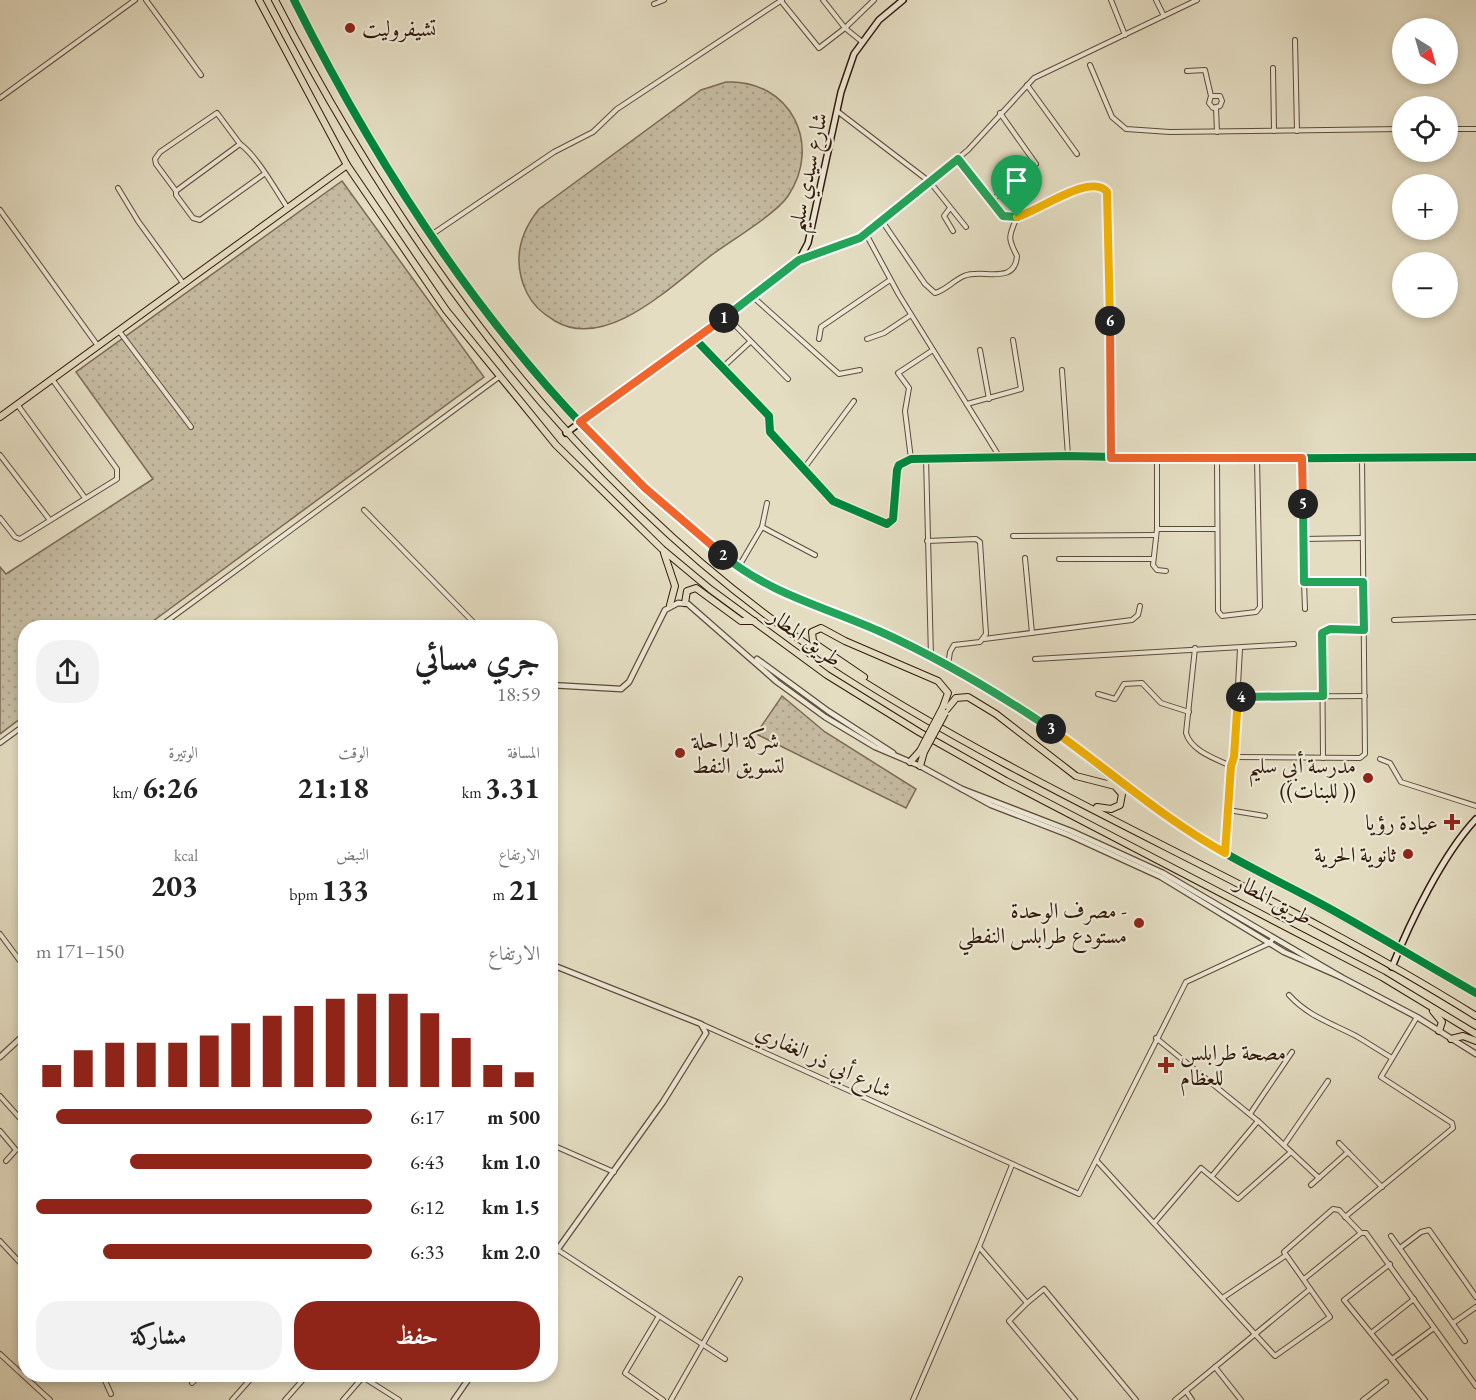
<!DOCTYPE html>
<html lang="ar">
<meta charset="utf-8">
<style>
body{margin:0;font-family:"EB Garamond",Amiri,serif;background:#f2f2f2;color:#222;direction:rtl;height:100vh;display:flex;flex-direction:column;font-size:22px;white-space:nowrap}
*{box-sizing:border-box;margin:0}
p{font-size:20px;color:#767676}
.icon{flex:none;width:33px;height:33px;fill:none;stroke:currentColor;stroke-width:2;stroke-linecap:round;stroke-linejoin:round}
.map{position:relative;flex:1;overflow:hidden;direction:ltr}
.sheet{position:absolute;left:18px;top:620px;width:540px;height:762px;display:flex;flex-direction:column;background:#fff;border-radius:24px;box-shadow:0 3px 9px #0003;direction:rtl}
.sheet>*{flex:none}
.needle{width:39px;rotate:143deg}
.tools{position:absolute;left:1392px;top:18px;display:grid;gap:12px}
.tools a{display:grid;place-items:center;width:66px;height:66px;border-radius:50%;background:#fff;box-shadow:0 3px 9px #0003;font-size:30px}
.pin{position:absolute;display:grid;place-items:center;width:51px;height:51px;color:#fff;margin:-62px -26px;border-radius:50% 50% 50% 0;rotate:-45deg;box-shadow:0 0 6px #0007}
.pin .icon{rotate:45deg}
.km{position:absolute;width:30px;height:30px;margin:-15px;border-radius:50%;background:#222;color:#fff;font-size:16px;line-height:30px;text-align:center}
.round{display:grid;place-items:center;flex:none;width:63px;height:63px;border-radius:24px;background:#f2f2f2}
.summary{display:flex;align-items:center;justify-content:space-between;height:102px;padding:0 18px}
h1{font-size:33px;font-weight:700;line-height:45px}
.metrics{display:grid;grid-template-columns:repeat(3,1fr);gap:9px;height:102px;padding:6px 18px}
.metrics div{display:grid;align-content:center}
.metrics b{font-size:30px;font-weight:700}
.metrics small{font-size:16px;font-weight:400}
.metrics p{font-size:16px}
.chart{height:168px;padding:12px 18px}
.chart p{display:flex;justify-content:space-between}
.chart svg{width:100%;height:108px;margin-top:6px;stroke:#8f2418;stroke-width:6}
.action{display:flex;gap:12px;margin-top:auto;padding:12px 18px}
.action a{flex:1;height:69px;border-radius:24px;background:#8f2418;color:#fff;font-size:24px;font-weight:700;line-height:69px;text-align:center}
.action a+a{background:#f2f2f2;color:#222}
ul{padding:0 18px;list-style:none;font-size:20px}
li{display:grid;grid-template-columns:96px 72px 1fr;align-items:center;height:45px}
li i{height:15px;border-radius:8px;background:#8f2418}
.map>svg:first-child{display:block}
.grass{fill:url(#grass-dots);stroke:#7c6a57;stroke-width:1.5}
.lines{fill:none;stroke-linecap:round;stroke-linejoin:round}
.minor-casing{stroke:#5e4a39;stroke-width:6}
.tertiary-casing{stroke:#5e4a39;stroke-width:7}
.secondary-casing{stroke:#32190b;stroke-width:8}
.primary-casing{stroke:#32190b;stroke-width:8}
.trunk-casing{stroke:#32190b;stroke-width:8}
.minor{stroke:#ede9d7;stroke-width:4}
.tertiary{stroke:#ede9d7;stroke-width:4.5}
.secondary{stroke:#ede9d7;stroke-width:5}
.primary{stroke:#e4ddc2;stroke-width:6}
.trunk{stroke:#e4ddc2;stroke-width:6}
.trunk-bridge-casing{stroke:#32190b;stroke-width:8;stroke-linecap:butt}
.trunk-bridge{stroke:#e4ddc2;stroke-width:6}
.cycleway-casing{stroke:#ede9d7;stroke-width:11}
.cycleway{stroke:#00873e;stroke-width:8}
.split-1-casing{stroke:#fff;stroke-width:12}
.split-2-casing{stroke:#fff;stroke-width:12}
.split-3-casing{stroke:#fff;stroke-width:12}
.split-4-casing{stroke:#fff;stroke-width:12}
.split-5-casing{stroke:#fff;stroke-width:12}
.split-6-casing{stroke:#fff;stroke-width:12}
.split-7-casing{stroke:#fff;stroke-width:12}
.split-1{stroke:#22a559;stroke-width:8}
.split-2{stroke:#f0652b;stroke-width:8}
.split-3{stroke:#22a559;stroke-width:8}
.split-4{stroke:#f5b400;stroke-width:8}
.split-5{stroke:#22a559;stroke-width:8}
.split-6{stroke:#f0652b;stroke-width:8}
.split-7{stroke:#f5b400;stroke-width:8}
.poi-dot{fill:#8f2418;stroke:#ede9d7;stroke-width:2}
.labels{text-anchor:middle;stroke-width:4.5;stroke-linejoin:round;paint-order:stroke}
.poi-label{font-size:22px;fill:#32190b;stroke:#ede9d7;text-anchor:end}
.street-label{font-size:22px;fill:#32190b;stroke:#ede9d7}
</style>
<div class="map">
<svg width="1476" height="1400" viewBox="0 0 1476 1400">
<defs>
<pattern id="grass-dots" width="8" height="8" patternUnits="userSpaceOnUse" patternTransform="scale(1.5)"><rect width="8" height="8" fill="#c6bca3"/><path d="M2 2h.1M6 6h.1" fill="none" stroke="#aba18b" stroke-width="1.8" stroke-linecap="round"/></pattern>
</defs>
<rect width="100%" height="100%" fill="#e4ddc2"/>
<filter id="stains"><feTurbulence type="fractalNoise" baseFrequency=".00333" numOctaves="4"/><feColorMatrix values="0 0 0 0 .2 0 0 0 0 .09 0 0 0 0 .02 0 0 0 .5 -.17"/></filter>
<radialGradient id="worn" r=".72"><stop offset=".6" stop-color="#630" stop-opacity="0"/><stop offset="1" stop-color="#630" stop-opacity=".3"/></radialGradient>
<g class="grass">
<path d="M726,82C790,79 823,144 788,196C776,214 732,240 713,254C673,284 607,352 555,321C543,314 533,306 527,293C512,262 519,234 539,209L701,90Z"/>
<polygon points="342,181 484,377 145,627 26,627 25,715 0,734 0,567 6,574 153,479 76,372"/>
<polygon points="782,696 825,732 916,789 906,808 756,734"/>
</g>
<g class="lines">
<g class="minor-casing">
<g id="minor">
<polyline points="146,0 201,75"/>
<polyline points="823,0 845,28 861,41"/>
<polyline points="1111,0 1125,35"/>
<polyline points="1156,0 1164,16"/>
<polyline points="781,1 819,48 845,28 874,0"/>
<polyline points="654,4 664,0"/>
<polyline points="1295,40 1297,131"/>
<polyline points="1090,65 1112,117 1126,129 1170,132 1402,129"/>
<polyline points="1273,68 1274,131"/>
<polyline points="1187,71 1205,70 1211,96 1209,103 1213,108 1220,106 1222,101 1220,96 1211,96"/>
<polyline points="1027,85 1077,154"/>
<polyline points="0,98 135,0"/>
<polyline points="1216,108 1217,132"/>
<polyline points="837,111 930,182 966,227"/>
<polyline points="1000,113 1036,164"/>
<polyline points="1448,129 1476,129"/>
<path d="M959,159L1003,216C1032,226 1068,184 1099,185L1107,192L1111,458"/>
<path d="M264,174L200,220L193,218L176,195V191L184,185L240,144C257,156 275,189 287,207"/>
<polyline points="118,188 138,221 183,283"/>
<polyline points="176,191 156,164 155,159 160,152 217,113 240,144"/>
<polyline points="991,200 1035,172"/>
<polyline points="950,208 944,216 953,231"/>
<polyline points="0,210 98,346"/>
<path d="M882,221L925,284L935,293C946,290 954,280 964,276C981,268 1015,286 1017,256C1007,237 1009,236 1017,217"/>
<polyline points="866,234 899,295 999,456"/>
<polyline points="431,235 554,152 593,132 617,109 782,0"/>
<polyline points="799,260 866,234 968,150 1034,78 1197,0"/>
<polyline points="752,296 839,374 860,370"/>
<polyline points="726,316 788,379"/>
<polyline points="119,331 191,427"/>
<polyline points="695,339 769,416 770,432 833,501 887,524 893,519 897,470 899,465 911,459 1068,456 1217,459 1476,457"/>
<polyline points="819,339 821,327 890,280"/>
<polyline points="867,339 884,333 911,315"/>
<polyline points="980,350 989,399"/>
<polyline points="723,367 750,342"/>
<polyline points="1062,370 1068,456"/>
<polyline points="17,404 85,498"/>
<polyline points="967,404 1021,389 1013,340"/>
<polyline points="0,455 49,519"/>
<polyline points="926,458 931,657"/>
<polyline points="1302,458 1303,539 1362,538"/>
<polyline points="911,459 905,411 909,388 898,373 933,350"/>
<polyline points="1157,459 1157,529 1153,565 1157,570 1166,571"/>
<polyline points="1217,459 1218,611 1222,616 1256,612 1260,607 1257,458"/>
<polyline points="805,467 854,401"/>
<polyline points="364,510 478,627"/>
<polyline points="0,518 15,537 20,539 117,479 117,469 52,379"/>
<polyline points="762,527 815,555"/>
<polyline points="1157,529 1217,529"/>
<polyline points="1013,536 1156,535"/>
<polyline points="1303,539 1304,582 1363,582"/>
<polyline points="927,541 976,539 980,542 986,634 980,642 954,645 950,652 948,665"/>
<polyline points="1025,558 1032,633"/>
<polyline points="1059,559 1153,559"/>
<polyline points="738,568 762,527 767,503"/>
<polyline points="1304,582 1305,609"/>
<polyline points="1394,620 1476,617"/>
<polyline points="159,627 499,377"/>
<polyline points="984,639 1132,620 1138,615 1140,606"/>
<path d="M1195,648L1186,733C1191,751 1216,759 1231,766"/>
<polyline points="1035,659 1294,644"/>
<polyline points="1098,694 1115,699 1124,684 1142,683 1161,703 1189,712"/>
<polyline points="1238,697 1365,696"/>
<polyline points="0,743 26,724"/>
<polyline points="1234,757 1360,758 1365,754 1362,458"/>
<polyline points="1323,758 1322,633 1330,629 1364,630"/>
<polyline points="1380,759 1390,763 1401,782 1476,806"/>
<polyline points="1228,810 1265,816"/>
<polyline points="1225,853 1231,766 1234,757 1240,649"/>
<polyline points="0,934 26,969"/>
<polyline points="1399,949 1476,993"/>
<path d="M1289,995C1308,1016 1331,1023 1356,1036C1368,1043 1380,1051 1392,1058"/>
<polyline points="701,1024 1079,1194 1186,982 1270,943 1273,938"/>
<polyline points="1156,1038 1258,1121 1319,1178"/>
<polyline points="0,1096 26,1125"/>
<polyline points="1250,1114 1292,1052"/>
<polyline points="0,1131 16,1150 6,1161"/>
<polyline points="1339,1143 1382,1187"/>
<polyline points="550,1144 614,1172"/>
<polyline points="1284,1145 1328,1081"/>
<polyline points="1097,1161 1275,1356 1330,1317 1284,1252 1333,1209 1339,1210 1361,1233 1366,1233 1476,1386"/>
<polyline points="1012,1165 979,1247 1027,1303 1009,1321 1075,1400"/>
<polyline points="1212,1176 1258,1121"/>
<polyline points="1311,1185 1348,1152"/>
<polyline points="1345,1217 1453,1128 1452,1123 1381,1077 1417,1017"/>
<polyline points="1154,1223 1201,1168 1238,1199 1291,1152"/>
<polyline points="1391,1236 1465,1341"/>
<polyline points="0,1241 26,1269"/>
<polyline points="1400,1248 1421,1232 1429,1230 1476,1297"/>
<polyline points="558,1250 725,1359"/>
<polyline points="1390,1264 1344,1300 1425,1400"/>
<polyline points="1304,1279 1361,1233"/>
<polyline points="1224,1297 1285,1256"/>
<polyline points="1027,1303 1044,1289 1136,1400"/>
<polyline points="659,1316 625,1373 663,1400"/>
<polyline points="1453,1323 1476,1307"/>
<polyline points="1371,1333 1414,1299"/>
<polyline points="0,1354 50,1400"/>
<polyline points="1392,1359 1434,1328"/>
<polyline points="1215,1367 1241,1400"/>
<polyline points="102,1374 111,1394"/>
<polyline points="358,1374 399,1400"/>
<polyline points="192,1383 201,1374"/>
<polyline points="1186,1391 1192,1400"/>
<polyline points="232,1400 255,1374"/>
<polyline points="285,1400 308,1374"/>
<polyline points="343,1400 363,1377"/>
<polyline points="671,1400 740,1279"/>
<polyline points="913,1400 979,1247"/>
<polyline points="1175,1400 1310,1289"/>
<polyline points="1363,1400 1386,1382"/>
</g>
</g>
<g class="tertiary-casing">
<g id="tertiary">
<polyline points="294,0 363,126 431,235 490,317 545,384 607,452 684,522 745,574 770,587 879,632 948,665 1052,729 1198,838 1399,949"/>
<polyline points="757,659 828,711 893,753"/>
<polyline points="550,685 621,689 629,682 665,610 678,603 688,604 777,682 825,717 875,747 920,766 991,805 1069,835 1161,877 1284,952 1341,977"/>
<polyline points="962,789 1071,831 1163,873 1341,977 1417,1017 1476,1054"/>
<polyline points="550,964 701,1024 706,1033 663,1102 550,1260"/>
<polyline points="0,1057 26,1033"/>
<polyline points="454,1400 472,1374"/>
</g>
</g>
<g class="secondary-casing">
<g id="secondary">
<polyline points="566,433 799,260 808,243 841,92 854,54 879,20 903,0"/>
<path d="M1392,967C1410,922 1443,854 1476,819"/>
</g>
</g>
<g class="primary-casing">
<polyline id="primary" points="0,417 347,165"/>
</g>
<g class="trunk-casing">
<g id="trunk">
<polyline points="259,0 347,165 446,310 556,445 662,549 710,589 827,675 919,732 1006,781 1382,977 1476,1034"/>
<path d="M275,0C411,264 593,508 845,670C1047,800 1272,888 1476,1016"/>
<polyline points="664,553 675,586 670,605"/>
<polyline points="685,603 687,591 696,588 741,621 754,621"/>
<polyline points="864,677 817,645 813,641 812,632 821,628 845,641 938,681 948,693 943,707"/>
<polyline points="947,709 956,698 968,697 996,714 1076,776 1115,786 1122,794 1120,805 1111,809 1097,807"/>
<polyline points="910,762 920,751"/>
<polyline points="920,766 924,752"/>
<polyline points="1109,784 1114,777"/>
<polyline points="1433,1011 1442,1022 1439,1031"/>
<polyline points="1451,1039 1463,1036 1476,1041"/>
</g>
</g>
<use href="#minor" class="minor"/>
<use href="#tertiary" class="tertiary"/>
<use href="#secondary" class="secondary"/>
<use href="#primary" class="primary"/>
<use href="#trunk" class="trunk"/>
<g class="trunk-bridge-casing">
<g id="trunk-bridge">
<polyline points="920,751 943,707"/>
<polyline points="924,752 945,713"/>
</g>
</g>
<use href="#trunk-bridge" class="trunk-bridge"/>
<g class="cycleway-casing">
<g id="cycleway">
<path d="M294,0C389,190 513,374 675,514C698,534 722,559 748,575C779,595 816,605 850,619C899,640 946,663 992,691C1065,735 1126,794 1199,838C1239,863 1283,883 1325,906C1376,934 1425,964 1476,993"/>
<polyline points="695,339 769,416 770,432 833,501 887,524 893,519 897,470 899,465 911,459 1068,456 1217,459 1476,457"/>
</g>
</g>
<use href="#cycleway" class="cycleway"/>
</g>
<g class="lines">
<g class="split-1-casing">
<polyline id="split-1" points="724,318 799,260 860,238 958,159 1003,216 1017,217"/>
</g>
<g class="split-2-casing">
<polyline id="split-2" points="723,555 645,488 580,422 724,318"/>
</g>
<g class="split-3-casing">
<path id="split-3" d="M723,555C768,593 825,607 879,631C939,658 996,692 1051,729"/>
</g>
<g class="split-4-casing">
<path id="split-4" d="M1051,729C1109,770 1162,818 1225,853L1231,766L1234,757L1238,697H1241"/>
</g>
<g class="split-5-casing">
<polyline id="split-5" points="1241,697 1323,696 1322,633 1330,629 1364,630 1363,582 1304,582 1303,504"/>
</g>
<g class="split-6-casing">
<polyline id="split-6" points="1110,321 1111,458 1302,458 1303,504"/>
</g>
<g class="split-7-casing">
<path id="split-7" d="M1017,217C1039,211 1091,172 1107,192L1110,321"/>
</g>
<use href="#split-1" class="split-1"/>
<use href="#split-2" class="split-2"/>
<use href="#split-3" class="split-3"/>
<use href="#split-4" class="split-4"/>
<use href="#split-5" class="split-5"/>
<use href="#split-6" class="split-6"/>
<use href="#split-7" class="split-7"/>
</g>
<g class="poi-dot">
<circle cx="350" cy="28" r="6"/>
<circle cx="680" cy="753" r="6"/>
<circle cx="1368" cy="778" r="6"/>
<path d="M1449 813h6v6h6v6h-6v6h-6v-6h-6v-6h6z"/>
<circle cx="1408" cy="854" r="6"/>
<circle cx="1139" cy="923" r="6"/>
<path d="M1163 1056h6v6h6v6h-6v6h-6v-6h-6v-6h6z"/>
</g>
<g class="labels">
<g class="poi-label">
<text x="362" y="36" text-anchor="start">تشيفروليت</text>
<text x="692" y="748" text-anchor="start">شركة الراحلة<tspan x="692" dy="25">لتسويق النفط</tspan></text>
<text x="1356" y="773">مدرسة أبي سليم<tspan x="1356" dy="25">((للبنات ))</tspan></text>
<text x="1438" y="830">عيادة رؤيا</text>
<text x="1396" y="862">ثانوية الحرية</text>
<text x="1127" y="918">مصرف الوحدة -<tspan x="1127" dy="25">مستودع طرابلس النفطي</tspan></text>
<text x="1180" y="1060" text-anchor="start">مصحة طرابلس<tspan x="1180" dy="25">للعظام</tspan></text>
</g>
<g class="street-label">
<text transform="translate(807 172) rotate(-78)" y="8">شارع سيدي سليم</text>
<text transform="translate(806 637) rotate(36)" y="8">طريق المطار</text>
<text transform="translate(1274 899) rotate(28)" y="8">طريق المطار</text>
<text transform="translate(824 1060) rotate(25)" y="8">شارع أبي ذر الغفاري</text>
</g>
</g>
<rect width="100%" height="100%" filter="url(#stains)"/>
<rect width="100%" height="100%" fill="url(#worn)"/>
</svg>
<div class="tools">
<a><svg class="needle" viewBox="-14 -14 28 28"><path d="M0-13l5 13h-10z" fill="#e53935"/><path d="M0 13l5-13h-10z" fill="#767676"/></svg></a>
<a><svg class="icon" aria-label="locate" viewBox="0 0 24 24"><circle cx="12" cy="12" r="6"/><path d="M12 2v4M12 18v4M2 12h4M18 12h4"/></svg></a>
<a>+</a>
<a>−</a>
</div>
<div class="pin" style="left:1017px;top:217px;background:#1e9e55"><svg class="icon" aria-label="arrive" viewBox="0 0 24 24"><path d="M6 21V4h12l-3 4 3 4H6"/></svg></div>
<b class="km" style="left:724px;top:318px">1</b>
<b class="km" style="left:723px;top:555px">2</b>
<b class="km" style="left:1051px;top:729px">3</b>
<b class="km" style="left:1241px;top:697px">4</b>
<b class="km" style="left:1303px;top:504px">5</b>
<b class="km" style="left:1110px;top:321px">6</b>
<section class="sheet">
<div class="summary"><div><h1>جري مسائي</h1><p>18:59</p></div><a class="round"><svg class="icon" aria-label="share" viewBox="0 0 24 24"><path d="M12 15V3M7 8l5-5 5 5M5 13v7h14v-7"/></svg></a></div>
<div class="metrics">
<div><p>المسافة</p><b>3.31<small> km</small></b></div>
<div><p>الوقت</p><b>21:18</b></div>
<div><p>الوتيرة</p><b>6:26<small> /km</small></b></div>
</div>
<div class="metrics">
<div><p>الارتفاع</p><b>21<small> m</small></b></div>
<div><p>النبض</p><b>133<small> bpm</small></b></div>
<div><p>kcal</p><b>203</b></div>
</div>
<div class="chart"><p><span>الارتفاع</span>150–171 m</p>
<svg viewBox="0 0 160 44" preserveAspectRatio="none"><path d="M5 44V35M15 44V29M25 44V26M35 44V26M45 44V26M55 44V23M65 44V18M75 44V15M85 44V11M95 44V8M105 44V6M115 44V6M125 44V14M135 44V24M145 44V35M155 44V38"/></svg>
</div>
<ul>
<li><b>500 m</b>6:17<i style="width:94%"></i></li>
<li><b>1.0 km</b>6:43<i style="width:72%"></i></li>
<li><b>1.5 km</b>6:12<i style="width:100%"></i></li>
<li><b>2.0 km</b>6:33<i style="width:80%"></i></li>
</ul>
<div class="action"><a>حفظ</a><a>مشاركة</a></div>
</section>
</div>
